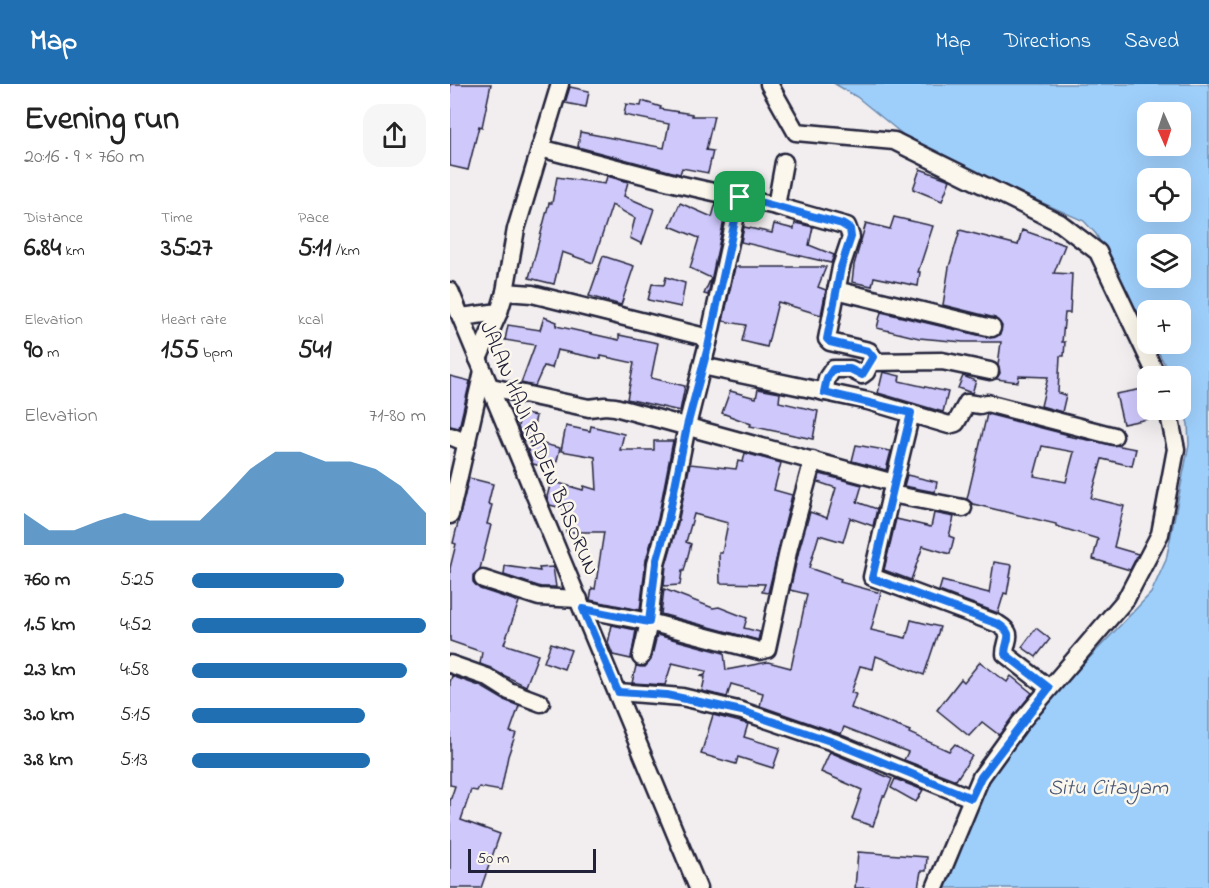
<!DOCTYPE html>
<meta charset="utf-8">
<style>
body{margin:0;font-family:"Indie Flower",sans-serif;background:#f6f6f6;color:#222;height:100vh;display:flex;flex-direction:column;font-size:22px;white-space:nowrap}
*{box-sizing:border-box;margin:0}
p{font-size:20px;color:#767676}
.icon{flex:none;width:33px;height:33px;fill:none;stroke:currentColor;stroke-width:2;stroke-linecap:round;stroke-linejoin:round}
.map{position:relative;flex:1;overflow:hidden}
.side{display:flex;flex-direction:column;background:#fff;width:450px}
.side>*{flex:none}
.needle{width:39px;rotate:177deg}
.buttons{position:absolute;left:687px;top:18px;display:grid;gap:12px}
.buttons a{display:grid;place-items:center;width:54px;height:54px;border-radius:12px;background:#fff;box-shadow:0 6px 24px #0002;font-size:30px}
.scale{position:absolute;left:18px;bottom:15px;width:128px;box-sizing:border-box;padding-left:6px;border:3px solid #22223b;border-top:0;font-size:16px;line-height:21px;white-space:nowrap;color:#22223b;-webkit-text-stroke:4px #fbf7ec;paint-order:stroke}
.pin{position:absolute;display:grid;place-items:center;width:51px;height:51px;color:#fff;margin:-26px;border-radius:12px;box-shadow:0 3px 9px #0006}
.round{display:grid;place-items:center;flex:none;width:63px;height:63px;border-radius:18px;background:#f6f6f6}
.summary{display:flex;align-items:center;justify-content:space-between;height:102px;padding:0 24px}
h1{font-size:33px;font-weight:700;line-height:45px}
.metrics{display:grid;grid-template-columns:repeat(3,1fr);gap:9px;height:102px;padding:6px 24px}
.metrics div{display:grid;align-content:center}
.metrics b{font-size:26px;font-weight:700}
.metrics small{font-size:16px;font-weight:400}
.metrics p{font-size:16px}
.chart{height:168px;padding:12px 24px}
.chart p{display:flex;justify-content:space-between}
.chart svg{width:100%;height:108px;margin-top:6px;fill:#1f6fb2;opacity:.7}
ul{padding:0 24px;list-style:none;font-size:20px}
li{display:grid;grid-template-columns:96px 72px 1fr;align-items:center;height:45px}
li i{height:15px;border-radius:8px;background:#1f6fb2}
header{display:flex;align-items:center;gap:36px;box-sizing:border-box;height:84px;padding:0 30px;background:#1f6fb2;color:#fff}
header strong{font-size:28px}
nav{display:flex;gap:33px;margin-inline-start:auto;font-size:21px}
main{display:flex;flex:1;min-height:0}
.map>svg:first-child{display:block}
.water{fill:#9ecffb;stroke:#6c8aae;stroke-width:1.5;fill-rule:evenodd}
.building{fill:#cec8fb;stroke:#22223b;stroke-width:1.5;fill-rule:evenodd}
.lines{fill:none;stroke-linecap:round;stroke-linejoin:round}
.minor-casing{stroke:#22223b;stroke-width:21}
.minor{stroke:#fbf7ec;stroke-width:16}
.route-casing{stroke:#fff;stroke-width:12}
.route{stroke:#1a73e8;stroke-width:8}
.labels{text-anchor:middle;stroke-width:5;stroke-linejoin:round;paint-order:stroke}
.street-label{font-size:21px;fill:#22223b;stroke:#fbf7ec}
.water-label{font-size:22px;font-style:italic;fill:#475675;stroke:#fbf7ec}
</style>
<header>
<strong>Map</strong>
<nav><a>Map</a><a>Directions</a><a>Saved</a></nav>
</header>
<main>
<section class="side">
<div class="summary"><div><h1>Evening run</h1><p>20:16 · 9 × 760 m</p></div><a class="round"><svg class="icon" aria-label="share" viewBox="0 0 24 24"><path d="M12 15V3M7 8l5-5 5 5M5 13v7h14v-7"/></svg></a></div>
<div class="metrics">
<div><p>Distance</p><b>6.84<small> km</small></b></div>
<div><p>Time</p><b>35:27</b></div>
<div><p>Pace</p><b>5:11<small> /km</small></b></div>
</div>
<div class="metrics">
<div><p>Elevation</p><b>90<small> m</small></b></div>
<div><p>Heart rate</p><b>155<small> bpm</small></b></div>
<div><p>kcal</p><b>541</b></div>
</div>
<div class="chart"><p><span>Elevation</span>71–80 m</p>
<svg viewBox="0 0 160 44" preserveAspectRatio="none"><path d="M0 44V31L10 38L20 38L30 34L40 31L50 34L60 34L70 34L80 24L90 13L100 6L110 6L120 10L130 10L140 13L150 20L160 31V44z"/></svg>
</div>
<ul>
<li><b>760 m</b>5:25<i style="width:65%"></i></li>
<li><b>1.5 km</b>4:52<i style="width:100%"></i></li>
<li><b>2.3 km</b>4:58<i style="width:92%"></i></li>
<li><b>3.0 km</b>5:15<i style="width:74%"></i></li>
<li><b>3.8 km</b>5:13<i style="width:76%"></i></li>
</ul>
</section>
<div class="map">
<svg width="759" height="804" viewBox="0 0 759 804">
<rect width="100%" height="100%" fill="#f2eeef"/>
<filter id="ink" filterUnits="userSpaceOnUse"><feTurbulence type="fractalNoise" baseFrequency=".0167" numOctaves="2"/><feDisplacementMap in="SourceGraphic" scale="12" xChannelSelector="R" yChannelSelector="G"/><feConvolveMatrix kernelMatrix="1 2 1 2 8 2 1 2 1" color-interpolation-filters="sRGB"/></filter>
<g filter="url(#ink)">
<path class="water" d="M385,0H759V804H492L519,725L572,649L625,589L701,509L716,476L739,361L738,340L731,316L730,292H721L704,260H730V226H698L697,247L646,150L634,137L509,82L456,53L407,13ZM698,28H730V62H698ZM698,94H730V128H698ZM698,160H730V194H698Z"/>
<g class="building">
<polygon points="0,0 41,0 32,43 29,42 18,86 0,82"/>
<polygon points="120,3 139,7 136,23 115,19"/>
<polygon points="192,17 211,23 210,25 242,30 242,32 264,32 256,66 263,67 258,89 232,84 230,90 128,63 130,48 214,64 219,40 174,31 176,20 191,22"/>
<polygon points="470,85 500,96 492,117 463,105"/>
<polygon points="157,92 178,98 174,112 204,125 192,160 180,154 185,134 162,121 143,179 112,168 104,200 79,194 99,119 102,119 107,93 155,100"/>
<polygon points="230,119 262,133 266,119 277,122 258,211 254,210 261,194 240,184 249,154 220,142"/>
<polygon points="444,133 483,142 468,188 470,188 468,202 424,193 422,202 402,198 404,181 416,139 440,145"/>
<polygon points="345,139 363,143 359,161 384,171 381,179 291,158 294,143 322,149 324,140 344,145"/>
<polygon points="510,146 568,161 572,146 615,161 604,189 622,190 620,229 615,229 612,258 615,258 614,272 610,272 608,309 616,311 612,328 591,322 598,293 569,292 568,298 546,295 550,289 548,281 551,258 513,258 469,254 427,244 431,228 540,254 550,251 552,242 545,234 493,221 499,183"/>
<polygon points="153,172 184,182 171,221 139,212"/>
<polygon points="285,183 376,183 368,203 376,206 371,231 328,218 317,263 292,257 296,241 273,237"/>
<polygon points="216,193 235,199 231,223 198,216 202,200 214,201"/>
<polygon points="94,233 107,238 106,242 169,256 169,251 208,259 201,294 235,302 230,327 177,315 184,279 151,272 151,275 107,266 102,284 94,282 85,302 71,299 85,261 55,256 58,241 90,246"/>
<polygon points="433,288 450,292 449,297 498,308 493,328 428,309"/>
<polygon points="0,292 20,297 9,344 0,342"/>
<polygon points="513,292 526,297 522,309 508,304"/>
<polygon points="698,304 698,335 673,340 666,310"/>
<polygon points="308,305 330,309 329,318 368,327 363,355 300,342 301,340 272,329 280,307 306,314"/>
<polygon points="70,329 86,332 81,357 110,364 105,385 83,380 78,367 80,357 73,356 68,343"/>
<path d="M537,330L619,351L617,352L686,365L682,382L652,375L641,414L674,422L664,463L688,470L680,486L643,475L648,455L606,442V440L523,420L517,415ZM592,362L624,368L616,398L584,392Z"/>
<polygon points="116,342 140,347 141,342 174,350 170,366 204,366 204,357 223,357 208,435 196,476 190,526 140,516 142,504 145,505 154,448 116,448 116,425 100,421 97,413 101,397 133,406 134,402 147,406 145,373 111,367"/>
<polygon points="406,361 441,367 436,386 402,377"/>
<polygon points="295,369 331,379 324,406 342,411 318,509 312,508 315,500 270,499 269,469 272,469 278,439 244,430 236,458 241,460 234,487 232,487 230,501 214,502 216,481 228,439 240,380 286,385 288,377 293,378"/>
<polygon points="370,390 412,401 407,418 427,425 423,442 400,434 393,458 369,451 359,484 391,495 390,498 431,509 421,546 456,554 461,536 490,543 474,591 426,572 423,585 410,582 401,609 406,610 401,624 460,647 459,649 499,667 505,660 522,672 506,696 454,676 458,668 394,643 391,650 310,622 313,609 281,600 277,613 252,607 255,593 250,592 255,591 256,587 222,579 215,601 182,599 186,582 195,583 201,576 207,551 274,569 276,586 318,578 341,584 357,510 340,506 349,466 360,428 377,434 386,404 368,398"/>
<polygon points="457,391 487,398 485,408 454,402"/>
<polygon points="19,394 43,400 38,420 42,421 37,440 41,441 30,485 23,491 23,498 30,505 69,518 54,560 88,571 76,602 30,580 32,568 0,557 0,484 6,460 3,459"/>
<polygon points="484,429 504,433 499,452 504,454 500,470 473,462 461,496 434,486 446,435 481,443"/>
<polygon points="544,478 562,481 557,510 554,509 548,529 489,507 492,497 539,509"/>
<polygon points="55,482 90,487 89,484 103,483 106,503 91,503 54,491"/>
<polygon points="214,505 263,524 269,523 297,534 294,544 310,548 308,556 211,530"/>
<polygon points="162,541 186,546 181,575 163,571 158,559"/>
<polygon points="586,544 600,555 586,573 572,563"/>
<polygon points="101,559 121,566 114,585 94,578"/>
<polygon points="530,578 557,598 561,592 582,609 549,651 532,638 519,652 487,626 511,595 514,598"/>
<polygon points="2,592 32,603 54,616 69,622 60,648 66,649 58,672 51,707 29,703 27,707 21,706 11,736 50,750 31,804 0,804 0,717 5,702 0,701 0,598"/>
<polygon points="263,631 298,640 294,653 330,664 323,684 288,673 286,680 251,670"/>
<polygon points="380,668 442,695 435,712 433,712 423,742 402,735 412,706 371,688"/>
<polygon points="445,695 473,706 466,718 441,704"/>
<polygon points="408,768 477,773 476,787 471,787 468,804 405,804"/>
</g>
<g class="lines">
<g class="minor-casing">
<g id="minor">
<polyline points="319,0 346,48 444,57 610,139 648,168 707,292"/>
<polyline points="90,64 228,100 326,122 397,142 401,153 391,183 377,255 380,258 419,267 423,273 416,288 412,291 400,285 383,285 377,294 374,308"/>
<polyline points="326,122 334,78"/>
<polyline points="386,206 542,244"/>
<polyline points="0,207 248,804"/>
<polyline points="55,208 66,145 110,0"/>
<polyline points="11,233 49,228 55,208 82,210 251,252 258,259 252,282"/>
<polyline points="258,259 290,113"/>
<polyline points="28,275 49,228"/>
<polyline points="421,278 492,277 540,287"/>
<polyline points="41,303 139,324 155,322 165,323 444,399 441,410 513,424"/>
<polyline points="0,352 17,359"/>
<polyline points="444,399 461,329"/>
<path d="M441,410L422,493L548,540C566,551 555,555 555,570L599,604"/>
<polyline points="0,431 33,287"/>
<polyline points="33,495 89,513 129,515"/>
<polyline points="133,525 199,538 310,567 317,565 339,463 363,376"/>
<polyline points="191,573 199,538 206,479 218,437 237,342 252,282 418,317 499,341 506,339 517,319 530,321 537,319 664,352"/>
<polyline points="0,580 37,593 59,607 91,619"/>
<polyline points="168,608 232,613 292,627 383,658 521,714"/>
<polyline points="485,804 531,693 570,639 676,515 710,450 726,365 718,326"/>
</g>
</g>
<use href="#minor" class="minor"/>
</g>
</g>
<g class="lines" filter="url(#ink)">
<g class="route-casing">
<path id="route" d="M290,113L392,140L400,145L401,153L391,183L377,255L380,258L418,267L423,273L412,291L400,285H383L377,294L374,308L461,329L422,494L548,540C566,551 555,555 555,570L599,604L531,693L521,714L383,658L292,627L217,611L168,608L133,525L199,538L206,479L218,437L237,342L258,263Z"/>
</g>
<use href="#route" class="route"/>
</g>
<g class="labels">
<g class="street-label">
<text transform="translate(90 364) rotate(67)" y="7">JALAN HAJI RADEN BASORUN</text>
</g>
<g class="water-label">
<text x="658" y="710">Situ Citayam</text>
</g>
</g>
</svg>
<div class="buttons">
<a><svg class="needle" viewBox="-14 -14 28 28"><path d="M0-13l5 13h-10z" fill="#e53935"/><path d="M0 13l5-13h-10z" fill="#767676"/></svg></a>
<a><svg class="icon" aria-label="locate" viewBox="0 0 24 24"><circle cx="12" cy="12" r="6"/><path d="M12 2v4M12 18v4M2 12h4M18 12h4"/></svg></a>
<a><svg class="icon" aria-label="layers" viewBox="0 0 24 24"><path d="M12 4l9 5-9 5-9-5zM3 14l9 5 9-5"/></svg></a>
<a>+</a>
<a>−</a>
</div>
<div class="scale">50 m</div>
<div class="pin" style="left:290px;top:113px;background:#1e9e55"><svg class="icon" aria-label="arrive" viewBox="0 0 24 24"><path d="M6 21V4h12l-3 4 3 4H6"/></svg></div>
</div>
</main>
